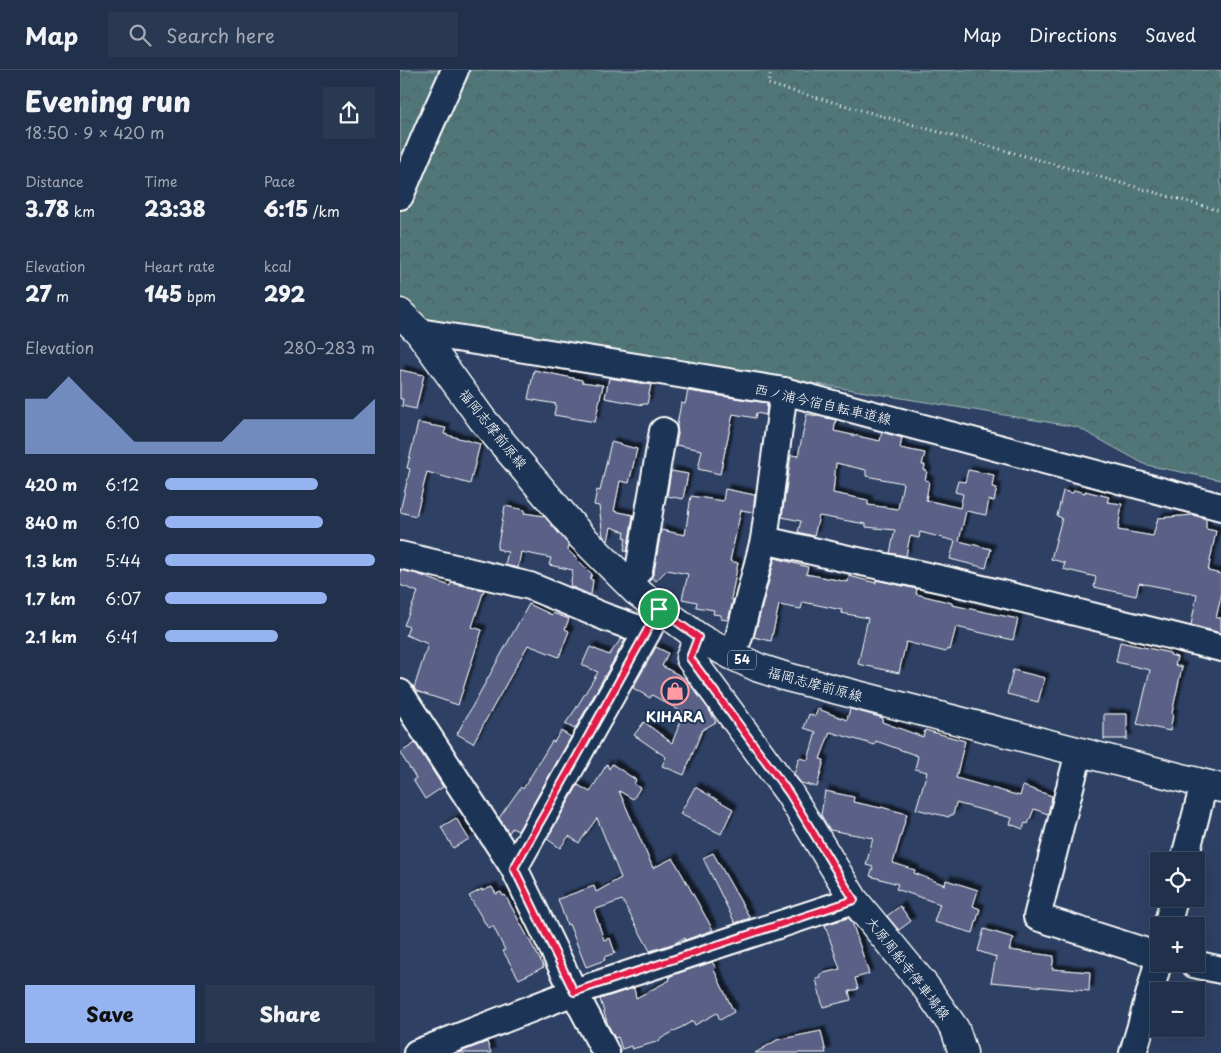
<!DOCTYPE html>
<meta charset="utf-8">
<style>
body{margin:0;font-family:"Playpen Sans","Klee One",sans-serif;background:#2a3952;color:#f1f3f6;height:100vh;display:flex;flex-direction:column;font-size:19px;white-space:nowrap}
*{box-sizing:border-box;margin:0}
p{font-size:16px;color:#a2a9b5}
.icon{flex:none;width:28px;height:28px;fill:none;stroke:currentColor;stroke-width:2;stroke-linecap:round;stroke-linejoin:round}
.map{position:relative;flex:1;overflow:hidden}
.side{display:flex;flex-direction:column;background:#22314b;width:400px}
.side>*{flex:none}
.fabs{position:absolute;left:750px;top:782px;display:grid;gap:10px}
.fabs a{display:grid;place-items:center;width:55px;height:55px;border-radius:0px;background:#22314b;box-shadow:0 5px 20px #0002,0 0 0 1px #3f4c63;font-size:25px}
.pin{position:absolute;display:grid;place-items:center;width:42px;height:42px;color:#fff;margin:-21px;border:2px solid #fff;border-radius:50%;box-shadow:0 1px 5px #0007}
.round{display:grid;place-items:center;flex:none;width:52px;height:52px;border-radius:0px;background:#2a3952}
.headline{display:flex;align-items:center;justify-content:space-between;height:85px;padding:0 25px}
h1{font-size:28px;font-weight:800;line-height:38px}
.stats{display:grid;grid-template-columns:repeat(3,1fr);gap:8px;height:85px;padding:5px 25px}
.stats div{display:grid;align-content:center}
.stats b{font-size:21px;font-weight:800}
.stats small{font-size:14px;font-weight:400}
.stats p{font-size:14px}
.chart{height:140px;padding:10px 25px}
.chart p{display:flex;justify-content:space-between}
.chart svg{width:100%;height:90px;margin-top:5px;fill:#95b2f1;opacity:.7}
.primary-button{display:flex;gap:10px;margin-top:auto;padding:10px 25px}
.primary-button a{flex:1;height:58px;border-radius:0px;background:#95b2f1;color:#111;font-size:20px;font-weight:800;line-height:58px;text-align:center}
.primary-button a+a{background:#2a3952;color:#f1f3f6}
ul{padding:0 25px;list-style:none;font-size:16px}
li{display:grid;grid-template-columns:80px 60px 1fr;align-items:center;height:38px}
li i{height:12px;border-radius:6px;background:#95b2f1}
header{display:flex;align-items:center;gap:30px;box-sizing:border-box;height:70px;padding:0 25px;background:#22314b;border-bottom:1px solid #3f4c63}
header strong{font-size:24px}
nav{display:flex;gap:28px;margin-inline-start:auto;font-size:18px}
.search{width:350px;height:45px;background:#2a3952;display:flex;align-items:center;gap:12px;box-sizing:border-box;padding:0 18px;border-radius:0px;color:#a2a9b5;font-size:19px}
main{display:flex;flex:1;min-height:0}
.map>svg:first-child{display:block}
.forest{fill:url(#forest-crowns);stroke:#a8babc}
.building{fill:#5a6186;stroke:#fff;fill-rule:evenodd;filter:url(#shadow)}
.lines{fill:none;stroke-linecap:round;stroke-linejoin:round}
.minor-casing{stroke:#fff;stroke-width:30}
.major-casing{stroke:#fff;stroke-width:31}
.path{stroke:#fff;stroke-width:3;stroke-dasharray:1 4;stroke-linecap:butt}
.minor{stroke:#1d3557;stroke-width:26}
.major{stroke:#1d3557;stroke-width:28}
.route-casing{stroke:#fff;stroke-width:10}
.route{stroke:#e11d48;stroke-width:6}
.labels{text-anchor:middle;stroke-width:4;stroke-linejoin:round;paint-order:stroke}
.shield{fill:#1d3557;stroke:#bbc2cd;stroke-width:1}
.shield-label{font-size:12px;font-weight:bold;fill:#fff}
.street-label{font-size:14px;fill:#fff;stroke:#1d3557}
.poi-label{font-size:14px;font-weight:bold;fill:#fff;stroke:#1d3557}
</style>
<header>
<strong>Map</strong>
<div class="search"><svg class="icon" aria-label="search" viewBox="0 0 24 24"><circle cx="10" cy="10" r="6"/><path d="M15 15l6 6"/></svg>Search here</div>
<nav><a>Map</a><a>Directions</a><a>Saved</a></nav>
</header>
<main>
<section class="side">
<div class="headline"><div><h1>Evening run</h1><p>18:50 · 9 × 420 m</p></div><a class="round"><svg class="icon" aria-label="share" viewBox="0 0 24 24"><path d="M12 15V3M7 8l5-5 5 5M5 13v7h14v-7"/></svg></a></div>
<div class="stats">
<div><p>Distance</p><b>3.78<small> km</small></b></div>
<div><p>Time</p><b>23:38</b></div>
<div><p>Pace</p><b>6:15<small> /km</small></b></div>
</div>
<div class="stats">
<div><p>Elevation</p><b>27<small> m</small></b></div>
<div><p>Heart rate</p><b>145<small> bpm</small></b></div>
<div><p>kcal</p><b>292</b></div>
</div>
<div class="chart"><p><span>Elevation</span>280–283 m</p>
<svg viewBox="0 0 160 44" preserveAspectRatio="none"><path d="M0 44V17L10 17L20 6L30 17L40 27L50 38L60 38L70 38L80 38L90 38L100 27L110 27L120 27L130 27L140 27L150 27L160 17V44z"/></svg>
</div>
<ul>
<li><b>420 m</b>6:12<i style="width:73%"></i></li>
<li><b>840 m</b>6:10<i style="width:75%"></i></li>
<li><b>1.3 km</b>5:44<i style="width:100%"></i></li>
<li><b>1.7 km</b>6:07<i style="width:77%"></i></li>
<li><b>2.1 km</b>6:41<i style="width:54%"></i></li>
</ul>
<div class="primary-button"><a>Save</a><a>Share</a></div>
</section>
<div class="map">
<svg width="821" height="983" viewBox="0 0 821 983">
<defs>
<pattern id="forest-crowns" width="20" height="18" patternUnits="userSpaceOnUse" patternTransform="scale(1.25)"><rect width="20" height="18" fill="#517678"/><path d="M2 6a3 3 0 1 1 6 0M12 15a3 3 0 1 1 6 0" fill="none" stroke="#4e5d5e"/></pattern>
<filter id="shadow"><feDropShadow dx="4.5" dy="-4.5" stdDeviation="1" flood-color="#0009"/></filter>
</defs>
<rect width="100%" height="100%" fill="#2e4164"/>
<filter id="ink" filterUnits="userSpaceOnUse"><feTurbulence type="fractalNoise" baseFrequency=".02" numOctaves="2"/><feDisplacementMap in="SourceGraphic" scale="10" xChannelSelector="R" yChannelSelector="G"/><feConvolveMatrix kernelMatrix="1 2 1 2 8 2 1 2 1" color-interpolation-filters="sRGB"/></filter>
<g filter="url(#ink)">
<polygon class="forest" points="0,0 821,0 821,410 746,395 677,357 48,253 0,254"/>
<g class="building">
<polygon points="0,300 24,305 16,339 2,336 3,329 0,329"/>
<polygon points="134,300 182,310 182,312 203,315 195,352 154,345 156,334 128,329"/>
<polygon points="209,308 251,315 247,334 243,334 243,335 205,328"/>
<polygon points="288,321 367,333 366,345 356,343 355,348 333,344 320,404 298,399 302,380 276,375 278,364 277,355 281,333 285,334"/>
<path d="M407,344L436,350L434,361L480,371L482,362L502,368L500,378L525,383L522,395H525L524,400L527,401L525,410L529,411L526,430L560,438L563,424L555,422L558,411L565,412L568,400L594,405L592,417L597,418L594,431L589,430L586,445L566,441L559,471L591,479L586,498L550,489L555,471L520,462L519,468L510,466L506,486L490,483L495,460L466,457V454L419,446L414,466L398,462L401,451L382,447L391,385L398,386ZM436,393L466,400V406L503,413L498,439L468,435V430L433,423Z"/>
<polygon points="18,353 46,358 44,364 80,374 70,414 27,402 16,446 0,442 0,441 10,399 7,398"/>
<polygon points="211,372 237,379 229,413 220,411 214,441 233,445 227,482 224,480 226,468 224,468 225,462 211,457 208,471 203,466 199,436 194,435 197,420 200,421"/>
<polygon points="271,401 288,404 283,429 267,426"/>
<polygon points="325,419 355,425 353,442 341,440 330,491 338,493 331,529 333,530 328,550 321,549 321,545 313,544 314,540 296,537 297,532 282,529 288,504 267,500 256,511 251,507 254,503 261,460 285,465 291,426 323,431"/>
<polygon points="674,420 685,423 685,421 709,427 707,432 722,434 718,460 753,466 758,448 793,445 806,449 806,459 816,461 808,501 821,504 821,527 816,548 821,548 821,563 791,555 797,524 739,513 736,526 694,517 696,507 663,499 665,493 651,489 662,448 657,446 663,421 673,423"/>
<polygon points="105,436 125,440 124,443 144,446 169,475 168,480 192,504 190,509 193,510 191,525 170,516 173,500 149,495 151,488 121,482 118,498 105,495 108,482 102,481 102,480 97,479"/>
<polygon points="375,488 408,497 406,504 448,512 449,506 476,513 476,510 517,519 516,524 552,533 552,535 618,549 613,570 556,557 550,580 547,579 546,582 506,572 499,603 458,594 468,548 441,543 442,540 403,532 401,539 379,535 371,571 354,567"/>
<polygon points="0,500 17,504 50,516 51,513 84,520 72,557 82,560 58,635 16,621 14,618 28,574 6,565 9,557 4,555 18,522 0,515"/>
<polygon points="129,534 152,545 153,543 169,549 165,559 169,561 159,587 128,575 73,673 57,664"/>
<polygon points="221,569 225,570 175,659 165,654 175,640 198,602 182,595 190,577 209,585"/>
<polygon points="720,572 770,583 770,585 777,587 775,595 782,597 772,643 773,644 770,661 737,654 750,600 716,592"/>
<polygon points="256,577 268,583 262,596 286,609 307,637 316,652 302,660 284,705 262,696 266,687 234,665 244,652 272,673 284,643 252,625 250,628 233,618"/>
<polygon points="613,600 645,608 638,632 607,624"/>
<polygon points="418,639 447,650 450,639 483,648 482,652 523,667 525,660 565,671 556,708 620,726 623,716 652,726 648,744 634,739 628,754 625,753 623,759 610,754 612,748 556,733 553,745 550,745 549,747 516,739 527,702 515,699 518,686 476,671 475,675 430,662 420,689 424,690 417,717 401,713 394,704 399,688 408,690 416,662 404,658 409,644 415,646"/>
<rect x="704" y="644" width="23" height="25"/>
<polygon points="161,661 171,667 118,761 112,758 109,763 99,748 121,717 123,719 152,671 154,672"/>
<polygon points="15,673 43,717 25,729 13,710 16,708 0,683"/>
<polygon points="207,694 209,699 212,694 236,710 234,714 240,718 233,729 219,721 253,798 273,788 313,860 285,870 284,868 275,873 250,881 222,830 194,840 204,870 210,868 215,883 204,887 205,890 186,897 169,854 167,855 158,829 194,816 196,822 221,808 197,748 179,773 169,766 160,778 147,769 178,715 190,722"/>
<polygon points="295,717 333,739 321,764 280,744"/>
<polygon points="425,721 454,727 453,732 481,738 481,737 507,744 493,793 515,800 514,803 545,815 546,810 578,820 573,836 580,839 573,863 534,852 540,834 496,819 498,814 470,806 473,797 466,795 473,768 430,760 421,745"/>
<polygon points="56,748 69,769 53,778 41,757"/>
<polygon points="313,783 350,848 335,853 303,788"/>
<polygon points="92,817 96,824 101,822 103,826 105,825 144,897 119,909 103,881 105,880 93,856 88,858 69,826 82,819 82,821"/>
<polygon points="500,836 511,851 499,860 487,846"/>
<polygon points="448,848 452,852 469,904 455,908 458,919 449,921 451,930 423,937 416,909 421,908 420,904 440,899 425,855"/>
<polygon points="584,859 614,868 609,880 654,886 652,899 690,902 689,921 591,912 596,887 578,881"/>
<polygon points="312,892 316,898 314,900 334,942 320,950 317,943 295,955 293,951 260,969 260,971 232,979 231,976 222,979 218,967 215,968 208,955 200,929 234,918 236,928 270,910 269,907 273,905"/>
<polygon points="421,961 426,983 355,983 377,970"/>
<polygon points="87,972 91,983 58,983"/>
</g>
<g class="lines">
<g class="minor-casing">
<g id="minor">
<polyline points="0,126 27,62 55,0"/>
<polyline points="19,262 384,321 821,437"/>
<polyline points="364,470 439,487 550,511 821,578"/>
<polyline points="0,485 130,516 205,547 247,562 259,539"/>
<polyline points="226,511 239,500 263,361"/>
<polyline points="331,585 339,567 364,470 384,321"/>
<polyline points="0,623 114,798 174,922 206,983"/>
<polyline points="679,682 637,847 759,886"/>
<polyline points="784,791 804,714"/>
<polyline points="114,798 247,562"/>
<polyline points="767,856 774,829"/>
<polyline points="794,894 821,900"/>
<polyline points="17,983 174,922 454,830"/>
<polyline points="733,983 741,956 759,889"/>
</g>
</g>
<g class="major-casing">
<g id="major">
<polyline points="0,243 19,262 82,349 181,466 236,521 298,567 331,585 359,598 387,607 821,718"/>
<polyline points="298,567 290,588 389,723 454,830 525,916 555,959 563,983"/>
</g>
</g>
<polyline class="path" points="371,0 368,14 821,141"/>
<use href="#minor" class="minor"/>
<use href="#major" class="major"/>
</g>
</g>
<g class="lines" filter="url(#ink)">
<g class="route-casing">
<polygon id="route" points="259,539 298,567 290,588 389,723 454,830 174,922 114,798 175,690"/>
</g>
<use href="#route" class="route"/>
</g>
<defs>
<g id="shop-ring" transform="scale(1.4375)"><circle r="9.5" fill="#1d3557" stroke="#ff9aa2" stroke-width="1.5"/><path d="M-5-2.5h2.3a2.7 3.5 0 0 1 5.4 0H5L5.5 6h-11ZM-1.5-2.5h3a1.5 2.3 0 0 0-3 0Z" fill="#ff9aa2"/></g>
</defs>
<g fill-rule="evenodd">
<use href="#shop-ring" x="275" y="621"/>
</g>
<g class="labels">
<rect class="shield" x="328" y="580.5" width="28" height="19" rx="4"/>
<g class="shield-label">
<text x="342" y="594">54</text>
</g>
<g class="street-label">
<text transform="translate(423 334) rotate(13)" y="5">西ノ浦今宿自転車道線</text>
<text transform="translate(93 359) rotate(51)" y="5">福岡志摩前原線</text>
<text transform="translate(415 614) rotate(15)" y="5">福岡志摩前原線</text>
<text transform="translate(508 898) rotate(52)" y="5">大原周船寺停車場線</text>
</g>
<g class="poi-label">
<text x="275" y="652">KIHARA</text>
</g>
</g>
</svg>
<div class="fabs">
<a><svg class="icon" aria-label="locate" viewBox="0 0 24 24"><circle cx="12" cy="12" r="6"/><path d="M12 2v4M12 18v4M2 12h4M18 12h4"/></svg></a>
<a>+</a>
<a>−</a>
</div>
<div class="pin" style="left:259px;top:539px;background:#1e9e55"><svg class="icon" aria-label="arrive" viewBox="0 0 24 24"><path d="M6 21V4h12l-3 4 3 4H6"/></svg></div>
</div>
</main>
